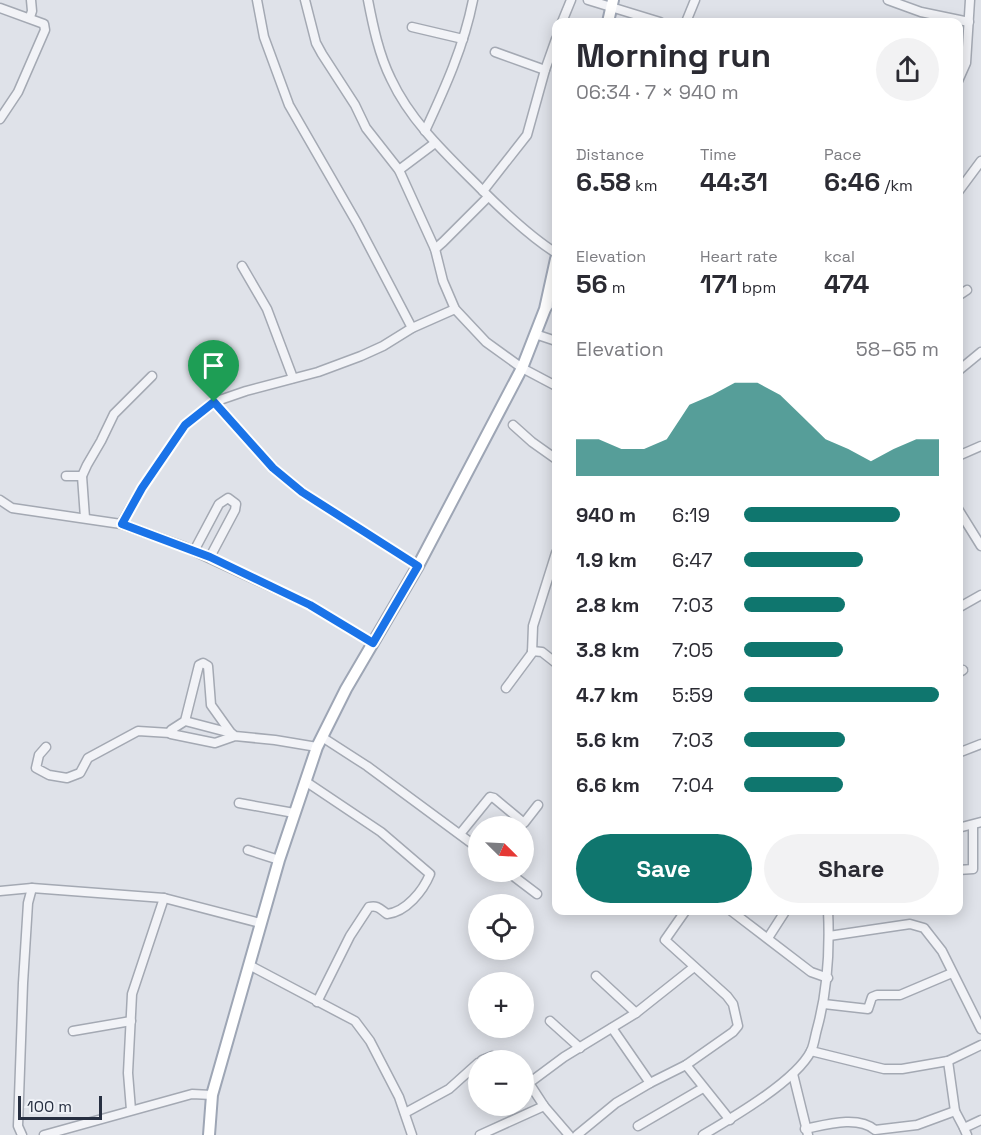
<!DOCTYPE html>
<meta charset="utf-8">
<style>
body{margin:0;font-family:"Space Grotesk",sans-serif;background:#f2f2f3;color:#2b2b33;height:100vh;display:flex;flex-direction:column;font-size:22px;white-space:nowrap}
*{box-sizing:border-box;margin:0}
p{font-size:20px;color:#7c7c81}
.icon{flex:none;width:33px;height:33px;fill:none;stroke:currentColor;stroke-width:2;stroke-linecap:round;stroke-linejoin:round}
.map{position:relative;flex:1;overflow:hidden}
.drawer{position:absolute;left:552px;top:18px;width:411px;height:897px;display:flex;flex-direction:column;background:#fff;border-radius:12px;box-shadow:0 3px 15px #0003}
.drawer>*{flex:none}
.needle{width:39px;rotate:114deg}
.buttons{position:absolute;left:468px;top:816px;display:grid;gap:12px}
.buttons a{display:grid;place-items:center;width:66px;height:66px;border-radius:50%;background:#fff;box-shadow:0 3px 15px #0003;font-size:30px}
.scale{position:absolute;left:18px;bottom:15px;width:84px;box-sizing:border-box;padding-left:6px;border:3px solid #272f41;border-top:0;font-size:16px;line-height:21px;white-space:nowrap;color:#272f41;-webkit-text-stroke:4px #eef1f6;paint-order:stroke}
.pin{position:absolute;display:grid;place-items:center;width:51px;height:51px;color:#fff;margin:-62px -26px;border-radius:50% 50% 50% 0;rotate:-45deg;box-shadow:0 0 6px #0007}
.pin .icon{rotate:45deg}
.round{display:grid;place-items:center;flex:none;width:63px;height:63px;border-radius:32px;background:#f2f2f3}
.overview{display:flex;align-items:center;justify-content:space-between;height:102px;padding:0 24px}
h1{font-size:33px;font-weight:600;line-height:45px}
.stats{display:grid;grid-template-columns:repeat(3,1fr);gap:9px;height:102px;padding:6px 24px}
.stats div{display:grid;align-content:center}
.stats b{font-size:26px;font-weight:600}
.stats small{font-size:16px;font-weight:400}
.stats p{font-size:16px}
.chart{height:168px;padding:12px 24px}
.chart p{display:flex;justify-content:space-between}
.chart svg{width:100%;height:108px;margin-top:6px;fill:#0f766e;opacity:.7}
.primary-button{display:flex;gap:12px;margin-top:auto;padding:12px 24px}
.primary-button a{flex:1;height:69px;border-radius:36px;background:#0f766e;color:#fff;font-size:24px;font-weight:600;line-height:69px;text-align:center}
.primary-button a+a{background:#f2f2f3;color:#2b2b33}
ul{padding:0 24px;list-style:none;font-size:20px}
li{display:grid;grid-template-columns:96px 72px 1fr;align-items:center;height:45px}
li i{height:15px;border-radius:8px;background:#0f766e}
.map>svg:first-child{display:block}
.lines{fill:none;stroke-linecap:round;stroke-linejoin:round}
.minor-casing{stroke:#a4a9b3;stroke-width:11}
.major-casing{stroke:#9ea6b5;stroke-width:14}
.minor{stroke:#f2f3f7;stroke-width:8}
.major{stroke:#fff;stroke-width:10}
.route-casing{stroke:#fff;stroke-width:12}
.route{stroke:#1a73e8;stroke-width:8}
</style>
<div class="map">
<svg width="981" height="1135" viewBox="0 0 981 1135">
<rect width="100%" height="100%" fill="#dfe2e9"/>
<g class="lines">
<g class="minor-casing">
<g id="minor">
<polyline points="257,0 264,37 289,105 357,223 412,328"/>
<polyline points="305,0 316,43 322,54 355,105 366,128 399,170 435,249 443,281 455,309 486,342 522,368 556,386"/>
<path d="M368,0C373,26 379,55 391,79C411,122 447,155 480,188C503,211 529,236 556,253"/>
<polyline points="588,0 660,22"/>
<polyline points="888,0 921,12 969,22"/>
<polyline points="0,8 44,24 45,30 18,92 0,119"/>
<polyline points="30,17 32,11 31,0"/>
<polyline points="562,22 571,0"/>
<polyline points="686,22 695,0"/>
<polyline points="412,27 463,39"/>
<polyline points="495,52 545,70"/>
<polyline points="958,81 966,63 970,0"/>
<path d="M425,131C445,88 464,46 473,0"/>
<polyline points="399,170 435,143"/>
<polyline points="483,191 527,135 545,70 556,39"/>
<polyline points="958,192 981,161"/>
<polyline points="435,249 443,242 488,197"/>
<polyline points="242,266 267,309 293,378"/>
<polyline points="958,296 967,290"/>
<polyline points="546,309 556,295"/>
<polyline points="535,334 556,341"/>
<polyline points="958,371 981,352"/>
<polyline points="214,402 273,468 302,492 418,566"/>
<polyline points="513,425 532,442 556,459"/>
<polyline points="958,456 981,446"/>
<polyline points="66,476 82,476"/>
<polyline points="0,500 12,508 121,524 185,547 310,605 373,643"/>
<polyline points="958,509 981,546"/>
<polyline points="85,518 82,476 87,465 101,441 114,414 152,376"/>
<polyline points="121,524 142,488 185,425 214,402 246,391 318,372 361,356 383,346 412,328 455,309"/>
<polyline points="194,551 219,504 228,498 236,504 235,510 210,557"/>
<polyline points="958,608 981,595"/>
<polyline points="532,651 542,652 556,663"/>
<polyline points="958,673 963,670"/>
<polyline points="506,688 532,653 533,626 556,553"/>
<polyline points="185,721 231,733"/>
<polyline points="235,736 231,733 211,705 208,666 203,663 199,665 185,721 171,730 171,734 215,743 235,736 275,740 317,747"/>
<polyline points="322,737 367,766 478,848"/>
<polyline points="46,747 39,755 36,768 49,775 67,778 80,773 88,758 138,731 170,733"/>
<polyline points="958,753 981,744"/>
<path d="M305,781L381,832L430,874C423,891 406,912 387,914C380,909 378,905 369,907L350,936L317,1002"/>
<polyline points="239,803 294,813"/>
<polyline points="958,828 981,822"/>
<polyline points="460,834 490,797 494,798 524,823 538,805"/>
<polyline points="248,850 279,860"/>
<polyline points="958,870 973,869 973,825"/>
<polyline points="508,872 537,894"/>
<polyline points="0,891 32,888 164,898 260,923"/>
<polyline points="730,910 811,972 828,978"/>
<polyline points="829,936 910,924 924,928 942,951 981,1029"/>
<polyline points="768,938 786,910"/>
<polyline points="249,965 355,1021 370,1041 399,1097 412,1135"/>
<polyline points="596,976 636,1013"/>
<polyline points="824,1004 868,1009 872,997 877,995 900,995 952,973"/>
<polyline points="550,1021 580,1048"/>
<polyline points="612,1028 650,1083"/>
<polyline points="73,1031 131,1021"/>
<polyline points="811,1051 884,1069 902,1069 948,1061 981,1045"/>
<polyline points="482,1060 492,1056 502,1060"/>
<polyline points="948,1061 955,1111 964,1128"/>
<polyline points="686,1065 730,1120"/>
<polyline points="793,1074 808,1135"/>
<polyline points="131,1110 128,1073 132,994 164,898"/>
<polyline points="405,1113 449,1089 478,1063"/>
<polyline points="638,1126 703,1088"/>
<path d="M805,1129C825,1125 858,1115 875,1130L917,1125L955,1111"/>
<polyline points="22,1135 18,1126 23,983 28,903 32,888"/>
<polyline points="44,1135 192,1094 212,1095"/>
<polyline points="480,1135 544,1106"/>
<polyline points="569,1135 544,1106 529,1083 564,1057 636,1013 694,967"/>
<polyline points="577,1135 616,1103 650,1083 686,1065 733,1032 738,1026 733,1004 727,996 665,940 686,910"/>
<path d="M703,1135C732,1118 796,1081 811,1051C814,1045 815,1036 817,1029C828,989 830,951 828,910"/>
<polyline points="967,1135 964,1128 981,1120"/>
</g>
</g>
<g class="major-casing">
<g id="major">
<polyline points="608,22 613,0"/>
<polyline points="209,1135 212,1095 279,860 317,747 346,689 418,566 522,368 545,309 556,259"/>
</g>
</g>
<use href="#minor" class="minor"/>
<use href="#major" class="major"/>
</g>
<g class="lines">
<g class="route-casing">
<polygon id="route" points="214,402 273,468 302,492 418,566 373,643 310,605 210,557 122,524 142,488 185,425"/>
</g>
<use href="#route" class="route"/>
</g>
</svg>
<div class="buttons">
<a><svg class="needle" viewBox="-14 -14 28 28"><path d="M0-13l5 13h-10z" fill="#e53935"/><path d="M0 13l5-13h-10z" fill="#7c7c81"/></svg></a>
<a><svg class="icon" aria-label="locate" viewBox="0 0 24 24"><circle cx="12" cy="12" r="6"/><path d="M12 2v4M12 18v4M2 12h4M18 12h4"/></svg></a>
<a>+</a>
<a>−</a>
</div>
<div class="scale">100 m</div>
<div class="pin" style="left:214px;top:402px;background:#1e9e55"><svg class="icon" aria-label="arrive" viewBox="0 0 24 24"><path d="M6 21V4h12l-3 4 3 4H6"/></svg></div>
<section class="drawer">
<div class="overview"><div><h1>Morning run</h1><p>06:34 · 7 × 940 m</p></div><a class="round"><svg class="icon" aria-label="share" viewBox="0 0 24 24"><path d="M12 15V3M7 8l5-5 5 5M5 13v7h14v-7"/></svg></a></div>
<div class="stats">
<div><p>Distance</p><b>6.58<small> km</small></b></div>
<div><p>Time</p><b>44:31</b></div>
<div><p>Pace</p><b>6:46<small> /km</small></b></div>
</div>
<div class="stats">
<div><p>Elevation</p><b>56<small> m</small></b></div>
<div><p>Heart rate</p><b>171<small> bpm</small></b></div>
<div><p>kcal</p><b>474</b></div>
</div>
<div class="chart"><p><span>Elevation</span>58–65 m</p>
<svg viewBox="0 0 160 44" preserveAspectRatio="none"><path d="M0 44V29L10 29L20 33L30 33L40 29L50 15L60 11L70 6L80 6L90 11L100 20L110 29L120 33L130 38L140 33L150 29L160 29V44z"/></svg>
</div>
<ul>
<li><b>940 m</b>6:19<i style="width:80%"></i></li>
<li><b>1.9 km</b>6:47<i style="width:61%"></i></li>
<li><b>2.8 km</b>7:03<i style="width:52%"></i></li>
<li><b>3.8 km</b>7:05<i style="width:51%"></i></li>
<li><b>4.7 km</b>5:59<i style="width:100%"></i></li>
<li><b>5.6 km</b>7:03<i style="width:52%"></i></li>
<li><b>6.6 km</b>7:04<i style="width:51%"></i></li>
</ul>
<div class="primary-button"><a>Save</a><a>Share</a></div>
</section>
</div>
